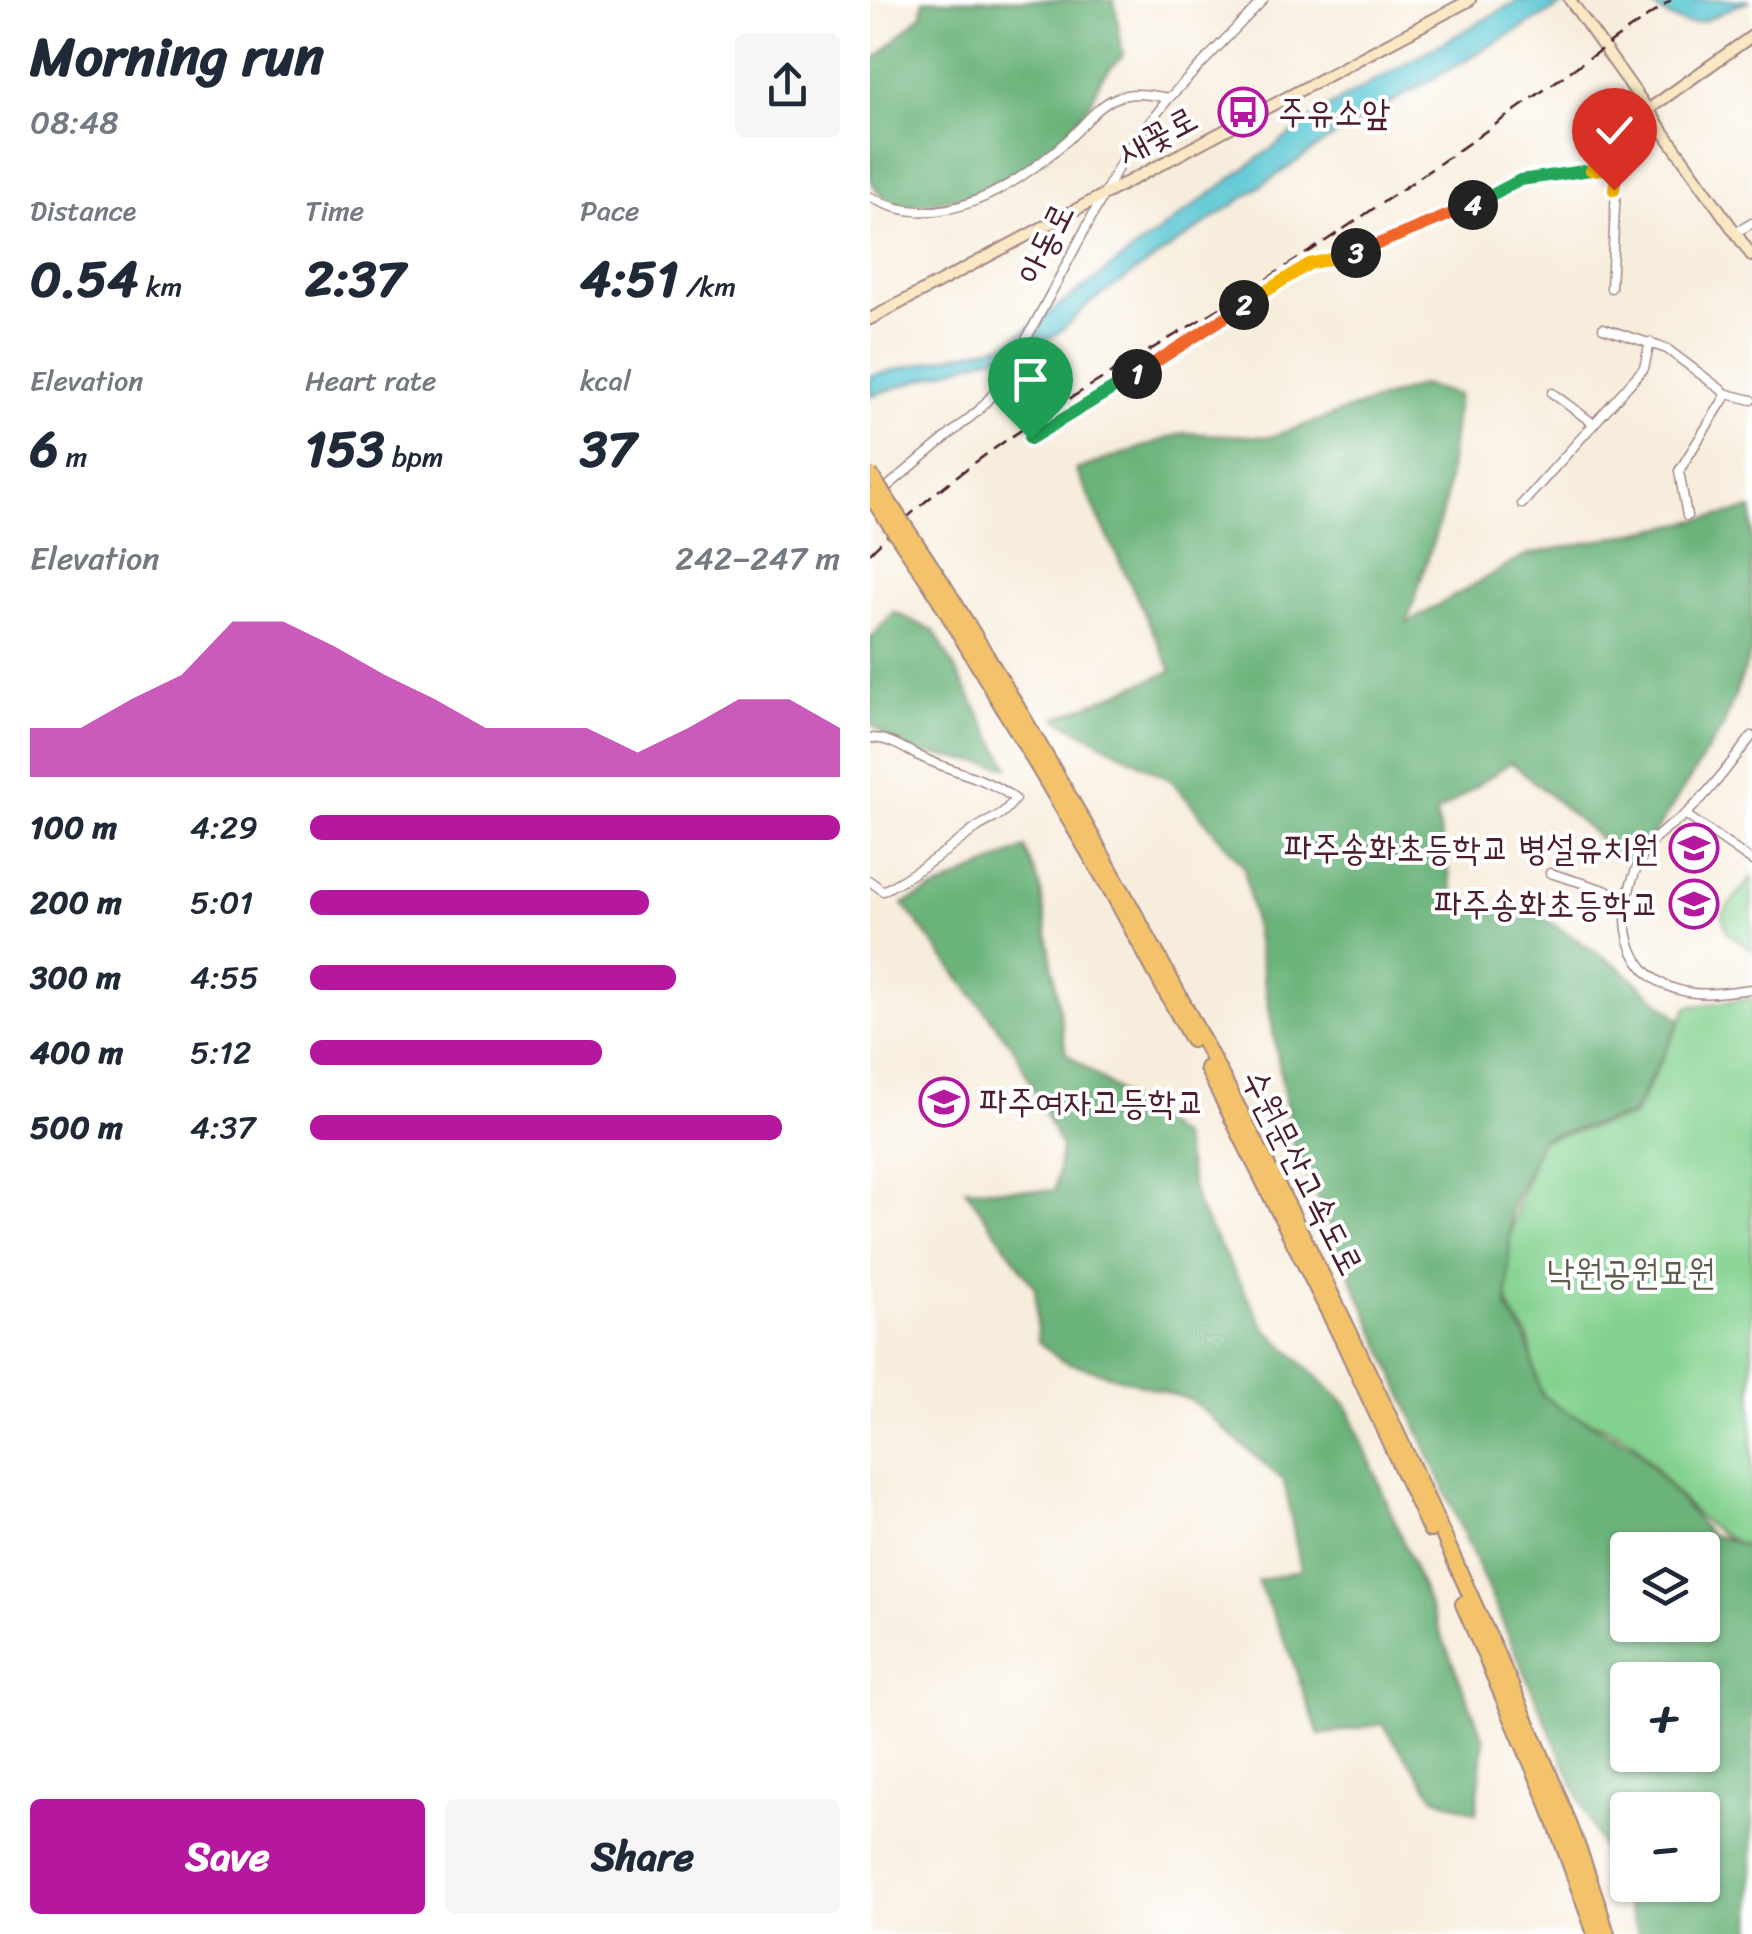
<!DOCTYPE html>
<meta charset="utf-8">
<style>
body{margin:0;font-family:Sriracha,"Poor Story",sans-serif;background:#f6f6f7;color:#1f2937;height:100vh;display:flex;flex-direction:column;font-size:38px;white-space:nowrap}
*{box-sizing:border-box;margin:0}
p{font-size:32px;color:#747a83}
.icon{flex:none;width:55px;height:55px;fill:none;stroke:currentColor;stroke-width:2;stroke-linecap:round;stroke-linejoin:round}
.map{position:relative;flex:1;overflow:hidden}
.sheet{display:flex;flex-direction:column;background:#fff;width:870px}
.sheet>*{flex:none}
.controls{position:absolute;left:740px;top:1532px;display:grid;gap:20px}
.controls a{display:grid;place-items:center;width:110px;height:110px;border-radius:10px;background:#fff;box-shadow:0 2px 8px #0004;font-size:50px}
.pin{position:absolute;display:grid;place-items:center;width:85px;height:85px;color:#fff;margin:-102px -42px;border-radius:50% 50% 50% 0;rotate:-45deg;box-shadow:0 0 10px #0007}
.pin .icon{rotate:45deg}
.km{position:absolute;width:50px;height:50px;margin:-25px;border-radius:50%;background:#222;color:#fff;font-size:28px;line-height:50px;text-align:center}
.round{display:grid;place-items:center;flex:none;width:105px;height:105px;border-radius:10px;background:#f6f6f7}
.summary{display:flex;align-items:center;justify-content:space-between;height:170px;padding:0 30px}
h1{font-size:55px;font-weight:800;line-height:75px}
.figures{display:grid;grid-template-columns:repeat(3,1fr);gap:15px;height:170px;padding:10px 30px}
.figures div{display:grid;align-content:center}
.figures b{font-size:50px;font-weight:800}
.figures small{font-size:28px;font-weight:400}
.figures p{font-size:28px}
.chart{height:280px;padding:20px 30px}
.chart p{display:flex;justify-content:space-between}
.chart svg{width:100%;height:180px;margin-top:10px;fill:#b5179e;opacity:.7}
.primary-button{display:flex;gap:20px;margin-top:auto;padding:20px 30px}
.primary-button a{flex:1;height:115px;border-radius:10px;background:#b5179e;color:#fff;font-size:40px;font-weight:800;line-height:115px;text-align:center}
.primary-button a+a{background:#f6f6f7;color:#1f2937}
ul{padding:0 30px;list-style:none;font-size:32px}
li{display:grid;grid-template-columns:160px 120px 1fr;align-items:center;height:75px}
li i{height:25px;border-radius:12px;background:#b5179e}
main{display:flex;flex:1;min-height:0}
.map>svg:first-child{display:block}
.green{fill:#83d18f;stroke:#66785d;stroke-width:2.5}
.forest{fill:#6ab37a;stroke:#5a6952;stroke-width:2.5;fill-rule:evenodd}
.water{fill:#5cc8d4;stroke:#537480;stroke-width:2.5}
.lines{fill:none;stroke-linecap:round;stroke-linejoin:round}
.street-casing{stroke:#a08684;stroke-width:11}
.secondary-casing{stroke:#a08684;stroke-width:14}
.highway-casing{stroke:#a08684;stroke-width:18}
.street{stroke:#fff;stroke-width:8}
.secondary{stroke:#fae7c3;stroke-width:10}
.highway{stroke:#f3c26a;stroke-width:14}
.rail{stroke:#4a1f2b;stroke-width:2.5;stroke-dasharray:15 8;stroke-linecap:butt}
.highway-bridge-casing{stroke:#a08684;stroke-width:18;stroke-linecap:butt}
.highway-bridge{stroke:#f3c26a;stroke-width:14}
.split-1-casing{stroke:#fff;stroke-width:20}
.split-2-casing{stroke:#fff;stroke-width:20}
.split-3-casing{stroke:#fff;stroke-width:20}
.split-4-casing{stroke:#fff;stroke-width:20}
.split-5-casing{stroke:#fff;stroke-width:20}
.split-6-casing{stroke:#fff;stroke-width:20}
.split-1{stroke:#22a559;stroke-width:12}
.split-2{stroke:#f0652b;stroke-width:12}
.split-3{stroke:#f5b400;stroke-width:12}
.split-4{stroke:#f0652b;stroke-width:12}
.split-5{stroke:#22a559;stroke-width:12}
.split-6{stroke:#f5b400;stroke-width:12}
.labels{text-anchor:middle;stroke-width:8;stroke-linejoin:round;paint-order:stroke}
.poi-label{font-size:35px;fill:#4a1f2b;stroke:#fff;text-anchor:start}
.street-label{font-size:35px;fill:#4a1f2b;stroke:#fff}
.park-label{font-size:35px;fill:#5e5d4e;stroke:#fff}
</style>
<main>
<section class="sheet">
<div class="summary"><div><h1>Morning run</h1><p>08:48</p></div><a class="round"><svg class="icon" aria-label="share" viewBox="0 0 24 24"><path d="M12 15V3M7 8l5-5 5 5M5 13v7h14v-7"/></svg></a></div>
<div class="figures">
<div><p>Distance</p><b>0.54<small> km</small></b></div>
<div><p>Time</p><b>2:37</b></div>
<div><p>Pace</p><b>4:51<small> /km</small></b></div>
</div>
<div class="figures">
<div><p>Elevation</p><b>6<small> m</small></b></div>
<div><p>Heart rate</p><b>153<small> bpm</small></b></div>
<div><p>kcal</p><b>37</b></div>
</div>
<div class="chart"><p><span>Elevation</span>242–247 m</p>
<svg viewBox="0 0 160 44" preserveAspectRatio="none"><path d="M0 44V32L10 32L20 25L30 19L40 6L50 6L60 12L70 19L80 25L90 32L100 32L110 32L120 38L130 32L140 25L150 25L160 32V44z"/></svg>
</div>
<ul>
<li><b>100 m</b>4:29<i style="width:100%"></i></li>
<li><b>200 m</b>5:01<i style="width:64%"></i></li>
<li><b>300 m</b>4:55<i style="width:69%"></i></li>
<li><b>400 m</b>5:12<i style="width:55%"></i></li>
<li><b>500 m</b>4:37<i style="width:89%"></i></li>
</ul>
<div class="primary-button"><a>Save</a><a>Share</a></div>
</section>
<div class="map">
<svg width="882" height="1934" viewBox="0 0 882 1934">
<rect width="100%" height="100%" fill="#fff"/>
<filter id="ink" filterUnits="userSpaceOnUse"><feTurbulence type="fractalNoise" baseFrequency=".01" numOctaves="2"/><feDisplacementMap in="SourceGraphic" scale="20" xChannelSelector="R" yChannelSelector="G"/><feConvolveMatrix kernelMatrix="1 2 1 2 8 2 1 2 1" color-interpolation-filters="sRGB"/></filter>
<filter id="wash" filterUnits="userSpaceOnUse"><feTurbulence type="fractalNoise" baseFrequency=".0048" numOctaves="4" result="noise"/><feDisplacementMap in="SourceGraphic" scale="40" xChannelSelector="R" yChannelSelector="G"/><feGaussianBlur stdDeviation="2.25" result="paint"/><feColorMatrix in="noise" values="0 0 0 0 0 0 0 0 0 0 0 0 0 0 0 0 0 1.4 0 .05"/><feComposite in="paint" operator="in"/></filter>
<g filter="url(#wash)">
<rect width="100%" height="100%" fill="#f7eddc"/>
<g class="green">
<polygon points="882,877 882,950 857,932 852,914"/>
<path d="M882,998V1548C829,1532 803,1488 769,1448C745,1422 699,1422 675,1397C662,1382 664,1356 658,1338C654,1326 641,1318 639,1305C629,1249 651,1192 670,1140L763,1117L818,1007Z"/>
</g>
<g class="forest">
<polygon points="53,0 244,0 253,55 231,78 220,104 174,159 142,173 119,192 34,207 10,195 0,179 0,64 52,14"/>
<path d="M551,385L588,395L575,504L537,623L656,555L882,509V650L853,727L763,867L641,762L566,814L586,905L666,913L749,967L811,1020L761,1115L671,1138L641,1210L637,1308L656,1337L671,1394L691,1409L763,1445L839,1534L882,1548V1934H769L423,1144L374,867L302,781L186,718L302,671L206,470L313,433L400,437ZM758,1550H832V1625H758ZM758,1680H832V1755H758ZM758,1810H832V1885H758Z"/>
<polygon points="24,612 64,631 139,767 31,749 0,722 0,639"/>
<polygon points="155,848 170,886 196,1053 311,1138 327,1205 395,1328 477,1405 614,1739 606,1813 565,1797 512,1724 449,1735 418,1648 387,1581 431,1570 414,1481 321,1400 190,1360 168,1341 165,1288 95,1188 185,1191 191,1148 145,1050 33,904"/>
</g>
<g class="water">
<path d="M649,0H701L471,131L217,305C194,330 177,347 142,350L0,396V376L134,344L152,333L455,109Z"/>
<path d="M776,0H881C830,18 824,42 776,0Z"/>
</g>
</g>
<g filter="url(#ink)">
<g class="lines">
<g class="street-casing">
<g id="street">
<path d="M0,197C71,237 148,185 200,138C213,126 228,105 246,98C263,91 282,95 299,98"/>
<polyline points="865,233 882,223"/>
<polyline points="741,288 747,168 793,130"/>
<polyline points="733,328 797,349 857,394 882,400"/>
<polyline points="682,393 724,424"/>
<polyline points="160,439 439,264 486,253 636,191 650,180 747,168"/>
<polyline points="11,492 109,410 134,381 257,151 299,98 393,0"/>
<polyline points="652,504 774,368 780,342"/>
<polyline points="817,516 809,471 857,394"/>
<path d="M882,736C862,761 842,790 818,812C806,823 793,828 783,841C744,890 742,975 813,991C835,997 860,991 882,989"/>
<path d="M0,738C20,738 34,749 51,757C84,773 115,776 145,799C126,824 120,816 101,832C72,855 46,873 13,891L0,881"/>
<polyline points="816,815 882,861"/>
<polyline points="680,873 757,897"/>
</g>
</g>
<g class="secondary-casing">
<g id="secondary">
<polyline points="700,0 882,256"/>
<polyline points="779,109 882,36"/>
<polyline points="0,319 600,0"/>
</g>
</g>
<g class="highway-casing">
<g id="highway">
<path d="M71,581C262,891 431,1215 579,1548C635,1674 698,1802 737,1934"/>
<polyline points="61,585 243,894 322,1040"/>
<polyline points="337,1068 474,1343 560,1530"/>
<polyline points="593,1604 677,1800 725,1934"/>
</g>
</g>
<use href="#street" class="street"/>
<use href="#secondary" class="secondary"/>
<use href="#highway" class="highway"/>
<path class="rail" d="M0,553C110,440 252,370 384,287C527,197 663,97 801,0"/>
<g class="highway-bridge-casing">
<g id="highway-bridge">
<polyline points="0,474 71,581"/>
<polyline points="0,495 61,585"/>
</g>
</g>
<use href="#highway-bridge" class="highway-bridge"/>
</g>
</g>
<g class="lines" filter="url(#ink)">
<g class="split-1-casing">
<polyline id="split-1" points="160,439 267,374"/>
</g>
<g class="split-2-casing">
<polyline id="split-2" points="267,374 374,305"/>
</g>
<g class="split-3-casing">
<polyline id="split-3" points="374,305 439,264 486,253"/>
</g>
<g class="split-4-casing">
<polyline id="split-4" points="486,253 603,205"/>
</g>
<g class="split-5-casing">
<polyline id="split-5" points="603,205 650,180 721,170"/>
</g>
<g class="split-6-casing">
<polyline id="split-6" points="721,170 747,168 744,190"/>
</g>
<use href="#split-1" class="split-1"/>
<use href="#split-2" class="split-2"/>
<use href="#split-3" class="split-3"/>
<use href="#split-4" class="split-4"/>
<use href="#split-5" class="split-5"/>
<use href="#split-6" class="split-6"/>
</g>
<defs>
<g id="bus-ring" transform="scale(2.5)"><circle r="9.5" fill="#fff" stroke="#b5179e" stroke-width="1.5"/><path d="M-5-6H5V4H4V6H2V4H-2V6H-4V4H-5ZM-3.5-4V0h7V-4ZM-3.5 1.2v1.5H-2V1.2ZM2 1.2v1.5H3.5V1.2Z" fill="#b5179e"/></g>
<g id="school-ring" transform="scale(2.5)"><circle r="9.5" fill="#fff" stroke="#b5179e" stroke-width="1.5"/><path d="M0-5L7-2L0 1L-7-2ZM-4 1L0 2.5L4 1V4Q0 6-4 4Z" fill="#b5179e"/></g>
</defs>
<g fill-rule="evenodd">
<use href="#bus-ring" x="373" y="112"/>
<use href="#school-ring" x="824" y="848"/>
<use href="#school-ring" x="824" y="904"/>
<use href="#school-ring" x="74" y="1102"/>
</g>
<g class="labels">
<g class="poi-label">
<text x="408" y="124">주유소앞</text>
<text x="789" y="860" text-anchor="end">파주송화초등학교 병설유치원</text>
<text x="789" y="916" text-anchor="end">파주송화초등학교</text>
<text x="109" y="1114">파주여자고등학교</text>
</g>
<g class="street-label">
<text transform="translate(287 135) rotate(-28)" y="12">새꽃로</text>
<text transform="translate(175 243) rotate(-64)" y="12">아동로</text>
<text transform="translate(433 1172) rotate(63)" y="12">수원문산고속도로</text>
</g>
<g class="park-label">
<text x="761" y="1284">낙원공원묘원</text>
</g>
</g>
</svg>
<div class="controls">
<a><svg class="icon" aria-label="layers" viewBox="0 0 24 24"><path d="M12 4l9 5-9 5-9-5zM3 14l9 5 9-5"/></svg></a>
<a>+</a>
<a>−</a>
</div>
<div class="pin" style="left:160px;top:439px;background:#1e9e55"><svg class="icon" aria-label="arrive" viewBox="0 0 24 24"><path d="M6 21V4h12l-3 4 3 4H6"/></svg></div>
<div class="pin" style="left:744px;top:190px;background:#d93025"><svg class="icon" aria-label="check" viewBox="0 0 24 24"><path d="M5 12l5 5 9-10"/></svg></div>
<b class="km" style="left:267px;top:374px">1</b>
<b class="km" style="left:374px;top:305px">2</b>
<b class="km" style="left:486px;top:253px">3</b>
<b class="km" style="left:603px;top:205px">4</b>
</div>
</main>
